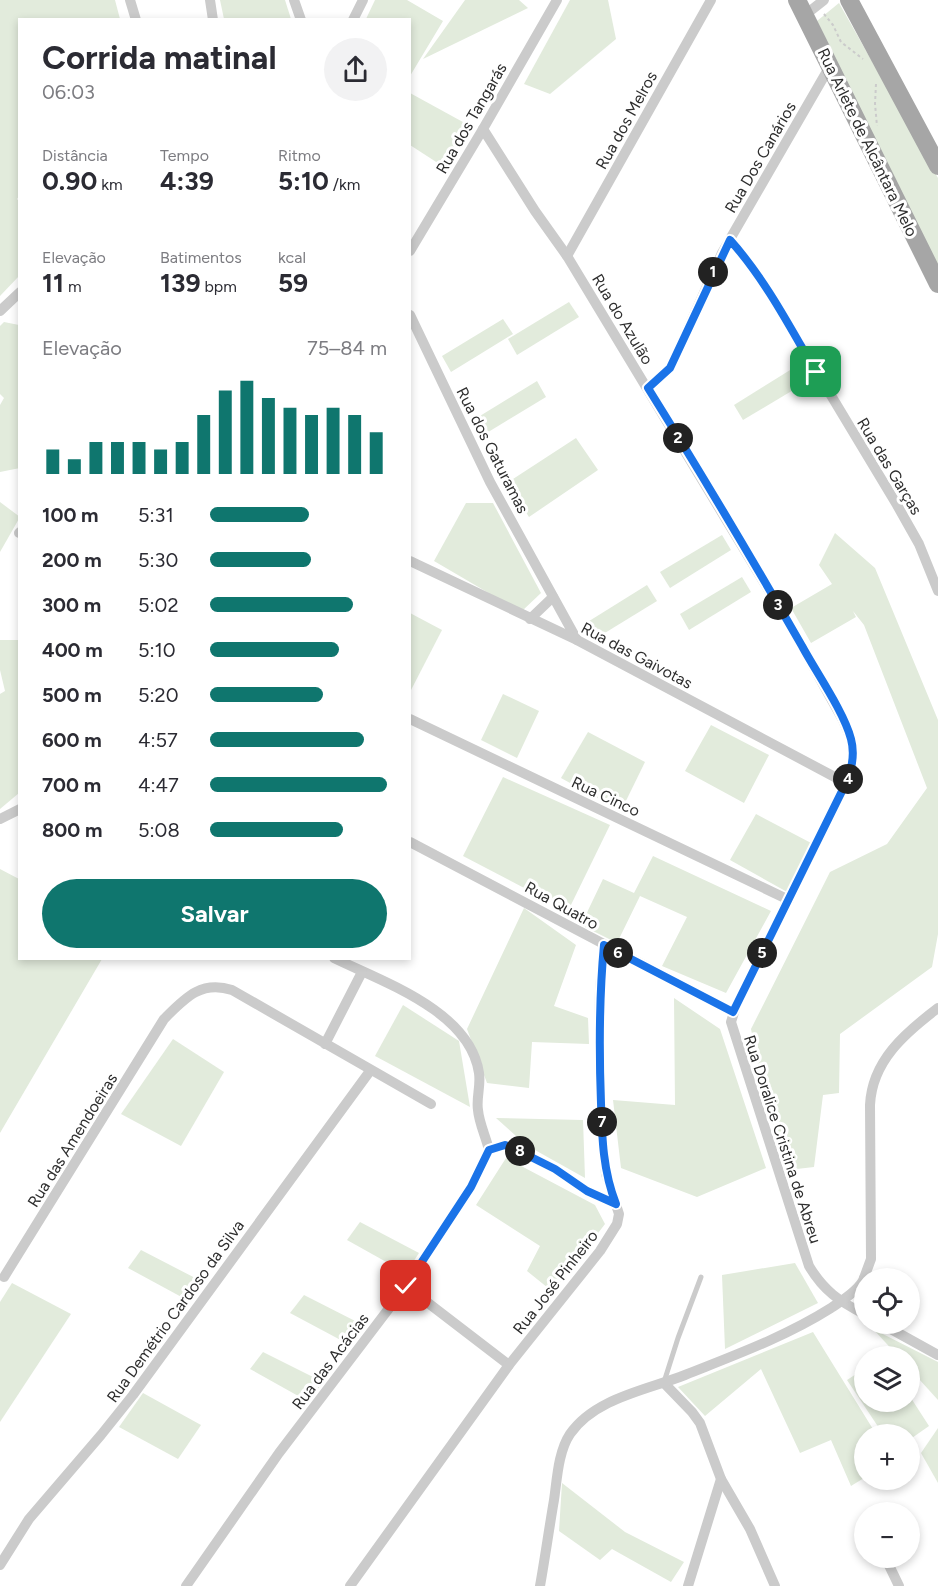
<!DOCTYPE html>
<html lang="pt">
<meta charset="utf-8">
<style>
body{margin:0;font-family:Figtree,sans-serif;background:#f2f2f3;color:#2b2b33;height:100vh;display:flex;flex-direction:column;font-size:22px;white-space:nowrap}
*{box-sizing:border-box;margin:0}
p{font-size:20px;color:#7c7c81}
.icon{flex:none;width:33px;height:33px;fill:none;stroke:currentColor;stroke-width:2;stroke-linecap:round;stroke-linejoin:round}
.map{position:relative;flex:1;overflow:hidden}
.details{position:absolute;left:18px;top:18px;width:393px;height:942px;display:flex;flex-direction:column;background:#fff;border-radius:0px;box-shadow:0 3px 9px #0003}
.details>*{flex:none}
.buttons{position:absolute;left:854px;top:1268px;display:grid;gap:12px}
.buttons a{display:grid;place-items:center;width:66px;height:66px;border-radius:50%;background:#fff;box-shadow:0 3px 9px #0003;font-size:30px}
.pin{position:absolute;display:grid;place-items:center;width:51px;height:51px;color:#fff;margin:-26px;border-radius:12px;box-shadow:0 3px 9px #0006}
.km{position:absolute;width:30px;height:30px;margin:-15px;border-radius:50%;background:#222;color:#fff;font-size:16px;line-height:30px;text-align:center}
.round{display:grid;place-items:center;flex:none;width:63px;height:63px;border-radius:32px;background:#f2f2f3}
.overview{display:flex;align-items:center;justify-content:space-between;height:102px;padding:0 24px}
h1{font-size:33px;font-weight:700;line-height:45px}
.stats{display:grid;grid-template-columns:repeat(3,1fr);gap:9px;height:102px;padding:6px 24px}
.stats div{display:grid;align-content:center}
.stats b{font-size:26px;font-weight:700}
.stats small{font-size:16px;font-weight:400}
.stats p{font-size:16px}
.chart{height:168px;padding:12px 24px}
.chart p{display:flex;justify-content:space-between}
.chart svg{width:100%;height:108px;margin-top:6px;stroke:#0f766e;stroke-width:6}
.cta{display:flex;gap:12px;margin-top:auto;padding:12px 24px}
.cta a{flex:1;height:69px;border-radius:36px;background:#0f766e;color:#fff;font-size:24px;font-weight:700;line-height:69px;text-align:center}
ul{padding:0 24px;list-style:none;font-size:20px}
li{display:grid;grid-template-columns:96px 72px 1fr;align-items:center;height:45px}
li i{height:15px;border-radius:8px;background:#0f766e}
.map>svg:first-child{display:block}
.green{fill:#e2ebdc}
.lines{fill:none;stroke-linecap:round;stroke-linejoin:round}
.path{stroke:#cbcbcb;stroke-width:2;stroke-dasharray:3 3;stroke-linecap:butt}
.lane{stroke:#cbcbcb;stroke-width:5}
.street{stroke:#cbcbcb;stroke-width:10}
.primary{stroke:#a6a6a6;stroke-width:18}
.route-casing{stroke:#fff;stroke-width:12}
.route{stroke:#1a73e8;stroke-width:8}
.labels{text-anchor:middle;stroke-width:6;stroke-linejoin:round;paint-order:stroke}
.street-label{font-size:16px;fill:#2e2e2e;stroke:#fff}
</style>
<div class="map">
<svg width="938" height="1586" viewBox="0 0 938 1586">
<rect width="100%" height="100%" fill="#fff"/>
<g class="green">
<polygon points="0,0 115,0 120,19 20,20 20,195 17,199 20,202 19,276 0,296"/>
<polygon points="220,0 285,0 291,19 224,19"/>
<polygon points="375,0 407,0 443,21 410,76 410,20 366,19"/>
<polygon points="465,0 519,0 528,8 423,59"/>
<polygon points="570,0 608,0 616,39 550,94 524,84"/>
<polygon points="839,3 938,178 938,271 817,21"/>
<polygon points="410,93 472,127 447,169 410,145"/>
<polygon points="569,302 579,317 517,355 508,339"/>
<polygon points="503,319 513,334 451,372 442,356"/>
<polygon points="4,322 19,325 20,468 0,472 0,405 4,398 0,394 0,326"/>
<polygon points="795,367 805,383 743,420 734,405"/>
<polygon points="537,381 546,397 485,434 475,419"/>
<polygon points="576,438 598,470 529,517 507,483"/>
<polygon points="0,502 20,517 0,552"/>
<polygon points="466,503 493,503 541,593 521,612 434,561"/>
<polygon points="835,533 875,568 938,720 938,934 932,967 840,1034 839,1093 823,1095 814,1167 788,1170 764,1096 751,1029 830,872 887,844 927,788 864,625 853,611 856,617 811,643 791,608 832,584 819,565"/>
<polygon points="722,535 731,550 670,588 660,572"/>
<polygon points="742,577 751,592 689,630 680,614"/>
<polygon points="647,585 657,601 595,639 586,623"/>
<polygon points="410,613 442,630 410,692"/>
<polygon points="0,640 20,640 19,793 0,809 0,694 5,691 0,670"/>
<polygon points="503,694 539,711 517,758 481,740"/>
<polygon points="711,725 769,755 744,803 685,771"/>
<polygon points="588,732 645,762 621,811 561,778"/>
<polygon points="503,777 610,825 568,911 463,856"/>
<polygon points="756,814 813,844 789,893 730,860"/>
<polygon points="653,856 771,911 726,993 662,966 687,917 640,896 617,943 581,925 603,879 634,893"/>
<polygon points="0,869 19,879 20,958 102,959 0,1133"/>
<polygon points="524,908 576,945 554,1006 588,1018 589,1044 532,1042 529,1088 487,1083 467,1029"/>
<polygon points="674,998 720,1029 766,1168 697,1197 621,1168 613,1100 675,1105"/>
<polygon points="403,1005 459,1041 470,1107 375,1056"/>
<polygon points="173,1039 224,1072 181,1146 121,1114"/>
<polygon points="496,1118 583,1120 585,1178 526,1145"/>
<polygon points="506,1158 595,1205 605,1224 553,1292 527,1271 540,1246 476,1205"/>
<polygon points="360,1222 419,1253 406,1273 347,1240"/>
<polygon points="141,1250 201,1281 187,1300 128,1268"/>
<polygon points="795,1263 818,1303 725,1349 722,1275"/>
<polygon points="12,1283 71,1314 0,1422 0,1302"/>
<polygon points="304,1295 363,1325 350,1345 290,1313"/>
<polygon points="873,1329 938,1362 938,1400 909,1368 909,1356 898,1356"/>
<polygon points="813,1332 876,1434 864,1434 864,1478 851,1486 831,1440 800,1453 761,1369 705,1416 678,1387"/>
<polygon points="263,1352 323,1382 309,1402 250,1369"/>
<polygon points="864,1369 864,1401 909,1401 909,1395 929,1426 909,1440 909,1434 883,1434 847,1380"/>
<polygon points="143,1393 201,1425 178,1459 119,1427"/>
<polygon points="938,1428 938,1483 921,1453"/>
<polygon points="562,1483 625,1532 684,1562 671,1582 612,1549 600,1560 559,1531"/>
</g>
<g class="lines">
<g class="path">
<polyline points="824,14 833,25 841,42 863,59"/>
<polyline points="876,84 875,104 877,126"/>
</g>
<polyline class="lane" points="664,1382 678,1338 701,1277"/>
<g class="street">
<polyline points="130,0 136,20"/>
<polyline points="210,0 213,20"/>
<polyline points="294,0 301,20"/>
<polyline points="805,15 824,0"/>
<polyline points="353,20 363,0"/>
<path d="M483,129L535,211L567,256L794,632L843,720L851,739L853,755L851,770L846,783L737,1003L731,1022L809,1266C824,1291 839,1301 864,1314"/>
<polyline points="730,240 743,255 770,294 897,505 919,544 938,591"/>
<polyline points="410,251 483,129 557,0"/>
<polyline points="567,256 711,0"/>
<polyline points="0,311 20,292"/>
<polyline points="410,315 490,482 577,640"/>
<polyline points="670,368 722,253 830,66"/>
<polyline points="19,533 20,532"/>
<polyline points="410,561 577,640 846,783"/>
<polyline points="530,619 553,597"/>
<polyline points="410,719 789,900"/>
<polyline points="0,819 20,809"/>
<polyline points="410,842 733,1012"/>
<path d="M334,958C383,982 470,1011 479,1073C481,1086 476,1098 478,1110C479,1123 486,1137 489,1150"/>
<polyline points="325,1044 362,972"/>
<polyline points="489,1150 505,1145 521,1152 555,1169 587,1191 616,1204"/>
<path d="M4,1277L164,1019C185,998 201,980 232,990L431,1104"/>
<path d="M864,1278L871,1259L870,1105C872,1061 905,1033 938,1008"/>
<polyline points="406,1286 509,1365"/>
<polyline points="880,1323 938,1355"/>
<polyline points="664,1383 692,1412 700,1423 721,1479 750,1529 775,1586"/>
<polyline points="885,1557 899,1586"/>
<polyline points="0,1565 29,1519 101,1435 133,1395 370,1071"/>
<polyline points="186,1586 279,1453 406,1286 471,1187 489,1150"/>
<polyline points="350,1586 509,1365 600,1251 617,1224 619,1214 606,1174 603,1141 599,1057 600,990 604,945"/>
<path d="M540,1586C545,1558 549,1529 554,1500C557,1480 558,1452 570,1434C595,1398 647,1390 685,1375C735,1355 785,1337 831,1308C841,1301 860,1290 864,1278"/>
<polyline points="688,1586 721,1479"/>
</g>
<g class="primary">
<polyline points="797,0 938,284"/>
<polyline points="849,0 938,166"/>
</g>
</g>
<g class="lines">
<g class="route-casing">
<path id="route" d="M406,1286L471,1187L489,1150L505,1145L521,1152L555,1169L587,1191L616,1204C603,1171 602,1138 601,1103C599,1050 599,998 604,945L733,1012L846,783C852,769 855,754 851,739C844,712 816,672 802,646C752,559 701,473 648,388L670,368L730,240C765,279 790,327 816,372"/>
</g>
<use href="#route" class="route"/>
</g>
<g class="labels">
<g class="street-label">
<text transform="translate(471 118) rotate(-60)" y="6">Rua dos Tangarás</text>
<text transform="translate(626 120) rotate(-61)" y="6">Rua dos Melros</text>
<text transform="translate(868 142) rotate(64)" y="6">Rua Arlete de Alcântara Melo</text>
<text transform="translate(760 157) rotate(-60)" y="6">Rua Dos Canários</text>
<text transform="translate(623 319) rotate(59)" y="6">Rua do Azulão</text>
<text transform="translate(493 450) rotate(63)" y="6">Rua dos Gaturamas</text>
<text transform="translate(890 466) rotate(59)" y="6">Rua das Garças</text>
<text transform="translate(637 655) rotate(28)" y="6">Rua das Gaivotas</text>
<text transform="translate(606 796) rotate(25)" y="6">Rua Cinco</text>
<text transform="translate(562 905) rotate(29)" y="6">Rua Quatro</text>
<text transform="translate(783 1139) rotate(72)" y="6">Rua Doralice Cristina de Abreu</text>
<text transform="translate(72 1140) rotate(-58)" y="6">Rua das Amendoeiras</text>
<text transform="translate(555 1282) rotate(-52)" y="6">Rua José Pinheiro</text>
<text transform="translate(175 1311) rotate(-54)" y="6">Rua Demétrio Cardoso da Silva</text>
<text transform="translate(330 1361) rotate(-53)" y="6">Rua das Acácias</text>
</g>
</g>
</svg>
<div class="buttons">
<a><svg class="icon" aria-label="locate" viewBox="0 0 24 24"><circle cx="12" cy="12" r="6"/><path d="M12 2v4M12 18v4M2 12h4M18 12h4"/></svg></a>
<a><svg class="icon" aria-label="layers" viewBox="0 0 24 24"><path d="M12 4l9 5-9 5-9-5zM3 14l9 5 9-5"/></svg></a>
<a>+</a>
<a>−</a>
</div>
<div class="pin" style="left:816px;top:372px;background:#1e9e55"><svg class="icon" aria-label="arrive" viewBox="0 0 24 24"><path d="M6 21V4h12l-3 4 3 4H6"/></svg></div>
<div class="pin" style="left:406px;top:1286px;background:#d93025"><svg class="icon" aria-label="check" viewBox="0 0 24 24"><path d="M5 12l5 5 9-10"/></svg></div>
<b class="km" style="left:713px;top:272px">1</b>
<b class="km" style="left:678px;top:438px">2</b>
<b class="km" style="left:778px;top:605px">3</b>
<b class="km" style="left:848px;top:779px">4</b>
<b class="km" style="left:762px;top:953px">5</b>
<b class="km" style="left:618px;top:953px">6</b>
<b class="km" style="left:602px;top:1122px">7</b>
<b class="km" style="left:520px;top:1151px">8</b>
<section class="details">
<div class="overview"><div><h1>Corrida matinal</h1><p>06:03</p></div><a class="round"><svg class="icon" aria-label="share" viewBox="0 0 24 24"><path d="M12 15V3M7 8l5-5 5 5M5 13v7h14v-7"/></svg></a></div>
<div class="stats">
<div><p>Distância</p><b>0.90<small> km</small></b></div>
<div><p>Tempo</p><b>4:39</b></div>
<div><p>Ritmo</p><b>5:10<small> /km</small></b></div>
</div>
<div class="stats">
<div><p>Elevação</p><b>11<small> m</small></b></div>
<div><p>Batimentos</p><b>139<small> bpm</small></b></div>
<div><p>kcal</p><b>59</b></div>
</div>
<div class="chart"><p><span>Elevação</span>75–84 m</p>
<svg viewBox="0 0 160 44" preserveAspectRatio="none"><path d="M5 44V34M15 44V38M25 44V31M35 44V31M45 44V31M55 44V34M65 44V31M75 44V20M85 44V10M95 44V6M105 44V13M115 44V17M125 44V20M135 44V17M145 44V20M155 44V27"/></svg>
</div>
<ul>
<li><b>100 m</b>5:31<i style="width:56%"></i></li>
<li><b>200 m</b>5:30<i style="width:57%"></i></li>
<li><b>300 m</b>5:02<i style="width:81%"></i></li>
<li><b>400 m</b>5:10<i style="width:73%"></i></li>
<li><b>500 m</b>5:20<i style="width:64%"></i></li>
<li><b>600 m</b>4:57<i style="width:87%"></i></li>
<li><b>700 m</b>4:47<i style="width:100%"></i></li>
<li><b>800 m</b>5:08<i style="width:75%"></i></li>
</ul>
<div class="cta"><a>Salvar</a></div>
</section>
</div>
